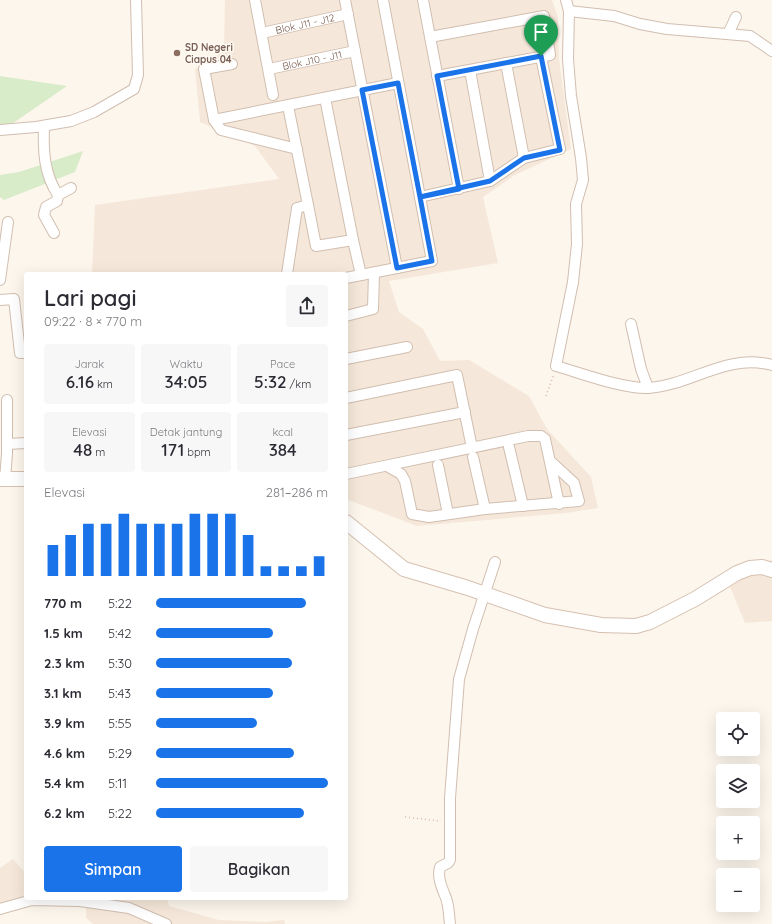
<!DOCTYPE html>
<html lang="id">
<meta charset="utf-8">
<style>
body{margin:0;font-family:Quicksand,sans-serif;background:#f7f7f7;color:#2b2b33;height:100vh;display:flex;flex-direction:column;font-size:15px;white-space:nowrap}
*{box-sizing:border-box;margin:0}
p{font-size:13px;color:#7c7c81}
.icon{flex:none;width:22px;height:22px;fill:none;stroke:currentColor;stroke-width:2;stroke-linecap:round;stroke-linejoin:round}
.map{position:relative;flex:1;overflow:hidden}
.panel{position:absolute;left:24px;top:272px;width:324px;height:628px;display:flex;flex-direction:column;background:#fff;border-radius:4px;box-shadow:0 4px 16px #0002}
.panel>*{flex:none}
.buttons{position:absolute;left:716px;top:712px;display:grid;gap:8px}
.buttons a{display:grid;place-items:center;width:44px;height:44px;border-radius:4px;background:#fff;box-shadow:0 4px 16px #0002;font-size:20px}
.pin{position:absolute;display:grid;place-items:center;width:34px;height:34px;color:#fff;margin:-41px -17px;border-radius:50% 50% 50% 0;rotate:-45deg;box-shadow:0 0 4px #0007}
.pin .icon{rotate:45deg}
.round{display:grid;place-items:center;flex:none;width:42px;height:42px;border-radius:4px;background:#f7f7f7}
.head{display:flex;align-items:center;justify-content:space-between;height:68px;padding:0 20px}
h1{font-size:22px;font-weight:600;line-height:30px}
.stats{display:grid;grid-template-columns:repeat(3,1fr);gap:6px;height:68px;padding:4px 20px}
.stats div{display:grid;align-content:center;border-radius:4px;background:#f7f7f7;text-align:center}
.stats b{font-size:17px;font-weight:600}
.stats small{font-size:11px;font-weight:400}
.stats p{font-size:11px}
.chart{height:112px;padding:8px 20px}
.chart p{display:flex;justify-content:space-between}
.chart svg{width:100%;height:72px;margin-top:4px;stroke:#1a73e8;stroke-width:6}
.action{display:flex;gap:8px;margin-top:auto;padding:8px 20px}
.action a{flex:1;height:46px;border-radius:4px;background:#1a73e8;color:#fff;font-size:16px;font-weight:600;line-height:46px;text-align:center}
.action a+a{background:#f7f7f7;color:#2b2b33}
ul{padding:0 20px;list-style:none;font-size:13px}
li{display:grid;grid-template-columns:64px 48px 1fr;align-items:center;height:30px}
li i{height:10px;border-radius:5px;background:#1a73e8}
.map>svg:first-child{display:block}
.residential{fill:#f5e8da}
.green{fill:#d8ecc9}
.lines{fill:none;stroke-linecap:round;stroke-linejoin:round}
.street-casing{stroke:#d1beb0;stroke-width:12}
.secondary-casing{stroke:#d6c0b0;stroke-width:16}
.path{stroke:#d9b8a5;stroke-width:1.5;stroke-dasharray:1 3;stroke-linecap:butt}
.street{stroke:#fff;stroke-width:10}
.secondary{stroke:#fff;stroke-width:14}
.route-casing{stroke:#fff;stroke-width:8}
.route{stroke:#1a73e8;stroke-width:5}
.education-dot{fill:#8d6e63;stroke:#fffaf3;stroke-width:1.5}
.labels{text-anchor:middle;stroke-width:3;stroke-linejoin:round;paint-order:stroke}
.street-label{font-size:10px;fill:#7a5c4d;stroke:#fffaf3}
.education-label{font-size:10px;font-weight:bold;fill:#785e54;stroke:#fffaf3;text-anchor:start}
</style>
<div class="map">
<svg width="772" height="924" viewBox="0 0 772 924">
<rect width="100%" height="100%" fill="#fdf6ec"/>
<g class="residential">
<polygon points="225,0 552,0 558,17 559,59 571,149 515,175 483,197 498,263 389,281 399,312 423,329 440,361 469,360 529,396 547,429 591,477 598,508 566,513 417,526 346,499 346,274 92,274 95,205 279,179 255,146 200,122 195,69 224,51"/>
<polygon points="772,559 772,621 745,623 730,587"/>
<polygon points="13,859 26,874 26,898 0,908 0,868"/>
<polygon points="82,898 167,898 169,906 219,920 266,922 284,920 285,924 93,924 86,918 86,899"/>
</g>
<g class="green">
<polygon points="0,76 67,86 0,132"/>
<polygon points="83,151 75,172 4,200 0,197 0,175 19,172"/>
</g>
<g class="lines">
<g class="street-casing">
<g id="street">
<polyline points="255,0 273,95"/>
<polyline points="345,0 397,268"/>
<polyline points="423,0 459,189"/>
<path d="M566,0L569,11L568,59L571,96L581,158L583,180L576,204L577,244L573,282L556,366C581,373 623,389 648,388C692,385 726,353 772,365"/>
<polyline points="569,11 614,16 640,24 667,29 750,36 772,51"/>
<path id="s1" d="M262,33L348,14"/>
<polyline points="728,34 736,17"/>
<polyline points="430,37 544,16 550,55 437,76"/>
<polyline points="506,63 524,158"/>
<polyline points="232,64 204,69 214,120 221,130 297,149"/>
<path id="s2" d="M269,69L355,51"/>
<polyline points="470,70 490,181"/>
<polyline points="288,106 308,205"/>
<polyline points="214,120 398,83"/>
<path d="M44,126C43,151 44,174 58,195L57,201L46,207L44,215L54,233"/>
<polyline points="0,130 36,127 71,121 94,112 134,89 138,75 136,0"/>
<polyline points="58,195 71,188"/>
<polyline points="420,197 490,181 524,158 560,149 541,57"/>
<polyline points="353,240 361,275"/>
<polyline points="287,274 297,208 308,205 316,246 353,240 325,98"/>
<polyline points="346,278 432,261 383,0"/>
<polyline points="0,280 8,222"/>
<polyline points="0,300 14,299 20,353 26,353"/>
<polyline points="346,316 373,309 374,273"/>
<polyline points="631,324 641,369 648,388"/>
<polyline points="346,359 407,347"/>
<polyline points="346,398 457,375 472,448"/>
<polyline points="346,435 465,412"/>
<polyline points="7,444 26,443"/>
<polyline points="509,447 523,506"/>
<polyline points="473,457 485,509"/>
<polyline points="438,465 448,514"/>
<polyline points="387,466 401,474 405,481 412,514 429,517 485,509 579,501 574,483 550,461"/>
<polyline points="346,474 528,436 541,436 545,439 559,504"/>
<polyline points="5,480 7,453 7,400"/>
<polyline points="0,909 32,900 80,901 129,908 166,924"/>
<path d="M450,924C449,916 449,906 446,898C442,888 437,878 440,867L448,863L450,860V798L459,679L473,629L495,562"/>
</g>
</g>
<g class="secondary-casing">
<g id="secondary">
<polyline points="0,479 26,479"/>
<polyline points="346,522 404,569 468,588 545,615 601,625 636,626 650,622 695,599 737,573 750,568 762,567 772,570"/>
</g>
</g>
<g class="path">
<polyline points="546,396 554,374"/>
<polyline points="405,817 441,821"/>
</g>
<use href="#street" class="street"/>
<use href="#secondary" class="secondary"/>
</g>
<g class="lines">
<g class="route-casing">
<polyline id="route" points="541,56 560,150 524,158 490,181 420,197 398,83 362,90 397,268 432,261 420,197 459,189 437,76 541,56"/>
</g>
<use href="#route" class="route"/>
</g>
<circle class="education-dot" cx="177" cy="53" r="4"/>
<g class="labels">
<g class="street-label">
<text dy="4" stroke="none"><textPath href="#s1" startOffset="44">Blok J11 - J12</textPath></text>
<text dy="4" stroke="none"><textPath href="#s2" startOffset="44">Blok J10 - J11</textPath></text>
</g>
<g class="education-label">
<text x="185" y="51">SD Negeri<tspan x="185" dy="12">Ciapus 04</tspan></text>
</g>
</g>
</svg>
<div class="buttons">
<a><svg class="icon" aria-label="locate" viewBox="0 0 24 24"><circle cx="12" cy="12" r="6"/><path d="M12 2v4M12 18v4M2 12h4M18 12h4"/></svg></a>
<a><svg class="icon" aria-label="layers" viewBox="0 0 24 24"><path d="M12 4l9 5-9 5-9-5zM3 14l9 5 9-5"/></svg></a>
<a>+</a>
<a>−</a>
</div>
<div class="pin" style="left:541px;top:56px;background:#1e9e55"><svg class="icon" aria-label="arrive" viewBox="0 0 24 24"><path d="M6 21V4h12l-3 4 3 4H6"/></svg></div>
<section class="panel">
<div class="head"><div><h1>Lari pagi</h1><p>09:22 · 8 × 770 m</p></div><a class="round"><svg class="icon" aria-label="share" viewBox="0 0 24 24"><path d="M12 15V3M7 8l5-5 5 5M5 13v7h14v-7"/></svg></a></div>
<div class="stats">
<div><p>Jarak</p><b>6.16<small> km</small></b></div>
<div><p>Waktu</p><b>34:05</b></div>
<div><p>Pace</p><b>5:32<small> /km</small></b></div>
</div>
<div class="stats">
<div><p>Elevasi</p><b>48<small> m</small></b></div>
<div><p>Detak jantung</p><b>171<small> bpm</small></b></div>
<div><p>kcal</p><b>384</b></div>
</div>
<div class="chart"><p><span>Elevasi</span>281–286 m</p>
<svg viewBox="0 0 160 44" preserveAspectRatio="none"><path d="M5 44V25M15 44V19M25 44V12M35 44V12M45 44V6M55 44V12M65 44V12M75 44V12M85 44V6M95 44V6M105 44V6M115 44V19M125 44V38M135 44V38M145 44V38M155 44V32"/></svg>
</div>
<ul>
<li><b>770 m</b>5:22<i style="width:87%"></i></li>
<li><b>1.5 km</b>5:42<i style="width:68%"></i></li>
<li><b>2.3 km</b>5:30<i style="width:79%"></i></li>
<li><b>3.1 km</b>5:43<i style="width:68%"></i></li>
<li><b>3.9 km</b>5:55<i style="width:59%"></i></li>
<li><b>4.6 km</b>5:29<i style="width:80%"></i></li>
<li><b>5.4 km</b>5:11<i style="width:100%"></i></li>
<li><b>6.2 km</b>5:22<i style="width:86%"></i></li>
</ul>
<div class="action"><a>Simpan</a><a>Bagikan</a></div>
</section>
</div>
